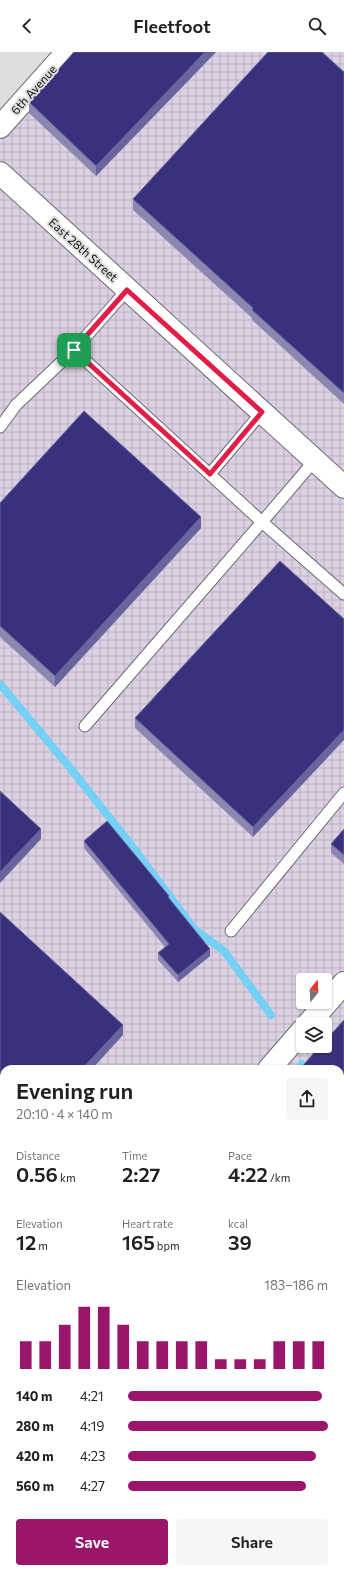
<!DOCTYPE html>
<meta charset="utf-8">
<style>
body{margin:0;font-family:Commissioner,sans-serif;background:#f6f6f6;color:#202124;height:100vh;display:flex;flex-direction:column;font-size:15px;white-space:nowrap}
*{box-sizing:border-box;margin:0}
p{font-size:13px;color:#757577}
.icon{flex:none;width:22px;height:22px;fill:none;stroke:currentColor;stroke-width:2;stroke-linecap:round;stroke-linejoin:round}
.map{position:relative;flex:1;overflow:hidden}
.side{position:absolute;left:0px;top:1013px;width:344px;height:508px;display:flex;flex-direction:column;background:#fff;border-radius:12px 12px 0 0;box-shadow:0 1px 3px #0004}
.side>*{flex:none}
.needle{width:26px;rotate:18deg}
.fabs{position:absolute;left:296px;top:921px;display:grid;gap:8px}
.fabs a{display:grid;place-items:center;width:36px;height:36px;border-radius:4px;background:#fff;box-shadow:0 1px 3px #0004;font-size:20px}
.pin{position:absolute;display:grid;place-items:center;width:34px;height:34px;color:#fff;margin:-17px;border-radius:8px;box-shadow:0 2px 6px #0006}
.round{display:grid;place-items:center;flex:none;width:42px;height:42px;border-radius:4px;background:#f6f6f6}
.headline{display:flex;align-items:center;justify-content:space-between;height:68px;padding:0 16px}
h1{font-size:22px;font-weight:600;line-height:30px}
.metrics{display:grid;grid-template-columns:repeat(3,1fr);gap:6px;height:68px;padding:4px 16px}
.metrics div{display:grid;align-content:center}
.metrics b{font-size:20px;font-weight:600}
.metrics small{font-size:11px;font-weight:400}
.metrics p{font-size:11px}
.chart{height:112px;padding:8px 16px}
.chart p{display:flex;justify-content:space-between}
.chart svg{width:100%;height:72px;margin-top:4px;stroke:#99166b;stroke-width:6}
.action{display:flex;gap:8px;margin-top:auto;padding:8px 16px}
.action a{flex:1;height:46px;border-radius:4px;background:#99166b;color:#fff;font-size:16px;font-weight:600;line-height:46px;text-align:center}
.action a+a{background:#f6f6f6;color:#202124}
ul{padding:0 16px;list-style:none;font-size:13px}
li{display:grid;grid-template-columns:64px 48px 1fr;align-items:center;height:30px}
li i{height:10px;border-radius:5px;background:#99166b}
header{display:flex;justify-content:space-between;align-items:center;height:52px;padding:0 16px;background:#fff;font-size:18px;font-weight:600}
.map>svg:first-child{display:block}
.industrial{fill:url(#industrial-grid);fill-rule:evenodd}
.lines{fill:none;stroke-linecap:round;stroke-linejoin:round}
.stream{stroke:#74d0f4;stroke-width:8}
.service-casing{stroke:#6c6c6f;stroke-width:13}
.minor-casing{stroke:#6c6c6f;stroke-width:24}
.tertiary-casing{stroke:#6c6c6f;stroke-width:24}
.service{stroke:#fff;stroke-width:11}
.minor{stroke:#fff;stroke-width:22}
.tertiary{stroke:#fff;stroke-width:22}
.wall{fill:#8c87b0}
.shaded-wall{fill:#6a649c}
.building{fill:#39307e;stroke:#6a649c}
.route-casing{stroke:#fff;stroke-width:8}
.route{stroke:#e11d48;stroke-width:5}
.labels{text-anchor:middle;stroke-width:4;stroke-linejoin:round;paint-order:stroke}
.street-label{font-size:12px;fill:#0f1011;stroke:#dedee1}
</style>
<header><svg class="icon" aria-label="back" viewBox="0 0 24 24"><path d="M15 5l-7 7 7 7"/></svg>Fleetfoot<svg class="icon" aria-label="search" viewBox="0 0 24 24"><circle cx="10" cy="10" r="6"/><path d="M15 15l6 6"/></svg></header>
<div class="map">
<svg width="344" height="1521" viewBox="0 0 344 1521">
<defs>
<pattern id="industrial-grid" width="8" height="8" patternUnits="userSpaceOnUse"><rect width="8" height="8" fill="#dcd0e3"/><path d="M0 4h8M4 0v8" fill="none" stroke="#bcb2c2"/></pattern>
</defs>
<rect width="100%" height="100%" fill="#dedee1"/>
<path class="industrial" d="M80,0H344V1521H0V88ZM303,928H325V950H303ZM303,972H325V994H303ZM4,1017H340V1517H4Z"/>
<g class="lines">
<g class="stream">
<polyline points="0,632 71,717 128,789 194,877 224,899 271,963"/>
<polyline points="298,1017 302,1012"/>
<polyline points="340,1126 344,1130"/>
</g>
<g class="service-casing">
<g id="service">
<polyline points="127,238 74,298 262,470 315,408"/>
<polyline points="0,375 16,353 74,298"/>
<polyline points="210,422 262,360"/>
<polyline points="85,674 262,470 344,542"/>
<polyline points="231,879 344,741"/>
</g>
</g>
<g class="minor-casing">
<g id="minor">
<polyline points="0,75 67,0"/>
<polyline points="308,972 344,931"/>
<polyline points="269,1017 303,978"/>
<polyline points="340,1163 344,1167"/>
<polyline points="0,1321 4,1316"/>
</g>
</g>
<g class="tertiary-casing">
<polyline id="tertiary" points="0,121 344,435"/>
</g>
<use href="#service" class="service"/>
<use href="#minor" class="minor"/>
<use href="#tertiary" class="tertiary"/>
</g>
<g class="wall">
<polygon points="216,0 96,124 29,61 29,50"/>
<polygon points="344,20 344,352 252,268 252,266 133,158 133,147"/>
<polygon points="0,451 201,476 55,635 0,585"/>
<polygon points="344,567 253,785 135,676 135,666"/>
<polygon points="344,777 344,812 331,801 331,792"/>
<polygon points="84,789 169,846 210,904 178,930 158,908 158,901 165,895 84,796"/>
<polygon points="344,968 344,1085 340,1081 340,1017"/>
<polygon points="50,1517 112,1517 108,1521 55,1521"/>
</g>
<g class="shaded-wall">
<polygon points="205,0 216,0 96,124 96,114"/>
<polygon points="201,465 201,476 55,635 55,624"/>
<polygon points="344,678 344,688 253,785 253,775"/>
<polygon points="41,777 41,787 0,831 0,820"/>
<polygon points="210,897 210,904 178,930 178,923"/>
<polygon points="123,973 123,983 92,1017 82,1017"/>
<polygon points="4,1208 4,1218 0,1222 0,1212"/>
<polygon points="5,1517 14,1517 10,1521 1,1521"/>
<polygon points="103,1517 112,1517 108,1521 99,1521"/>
</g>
<g class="building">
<polygon points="74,0 205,0 96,114 29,50"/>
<polygon points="268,0 322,0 344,20 344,341 252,258 253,256 133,147"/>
<polygon points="84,359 201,465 55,624 0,574 0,451"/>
<polygon points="280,509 344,567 344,678 253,775 135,666"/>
<polygon points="0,739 41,777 0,820"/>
<polygon points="107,769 169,844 168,845 210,897 178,923 158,901 169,892 84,789"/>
<polygon points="344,777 344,803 331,792"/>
<polygon points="0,860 123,973 82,1017 4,1017 4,1208 0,1212"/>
<polygon points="344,968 344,1074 340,1071 340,1017 300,1017 320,994 325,994 325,989"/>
<polygon points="4,1467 4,1517 5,1517 1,1521 0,1521 0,1468 1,1470"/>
<polygon points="60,1517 103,1517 99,1521 65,1521"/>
</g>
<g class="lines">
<g class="route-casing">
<polygon id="route" points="127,238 262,360 210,422 74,298"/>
</g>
<use href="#route" class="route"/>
</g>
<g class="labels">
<g class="street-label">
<text transform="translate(34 38) rotate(-48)" y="4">6th Avenue</text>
<text transform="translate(83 198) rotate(42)" y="4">East 28th Street</text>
</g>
</g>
</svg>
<div class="fabs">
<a><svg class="needle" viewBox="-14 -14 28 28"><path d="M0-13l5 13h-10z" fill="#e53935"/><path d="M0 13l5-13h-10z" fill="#757577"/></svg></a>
<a><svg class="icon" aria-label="layers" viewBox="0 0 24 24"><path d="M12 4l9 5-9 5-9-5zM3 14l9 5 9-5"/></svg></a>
</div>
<div class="pin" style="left:74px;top:298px;background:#1e9e55"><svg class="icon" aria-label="arrive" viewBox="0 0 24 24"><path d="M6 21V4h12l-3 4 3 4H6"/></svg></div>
<section class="side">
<div class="headline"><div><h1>Evening run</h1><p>20:10 · 4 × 140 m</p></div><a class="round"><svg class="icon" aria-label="share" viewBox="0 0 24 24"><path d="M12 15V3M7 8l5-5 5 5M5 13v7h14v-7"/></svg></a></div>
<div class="metrics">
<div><p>Distance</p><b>0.56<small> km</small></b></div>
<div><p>Time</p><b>2:27</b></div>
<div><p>Pace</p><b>4:22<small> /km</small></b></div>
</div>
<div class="metrics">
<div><p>Elevation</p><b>12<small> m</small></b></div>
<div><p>Heart rate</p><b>165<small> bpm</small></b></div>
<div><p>kcal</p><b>39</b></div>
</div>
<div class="chart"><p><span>Elevation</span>183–186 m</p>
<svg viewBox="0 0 160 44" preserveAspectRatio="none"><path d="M5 44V27M15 44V27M25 44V17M35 44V6M45 44V6M55 44V17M65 44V27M75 44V27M85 44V27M95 44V27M105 44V38M115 44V38M125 44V38M135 44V27M145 44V27M155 44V27"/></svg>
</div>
<ul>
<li><b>140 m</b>4:21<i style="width:97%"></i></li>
<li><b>280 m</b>4:19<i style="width:100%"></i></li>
<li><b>420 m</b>4:23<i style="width:94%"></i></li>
<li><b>560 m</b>4:27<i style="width:89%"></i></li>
</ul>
<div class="action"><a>Save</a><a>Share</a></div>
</section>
</div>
